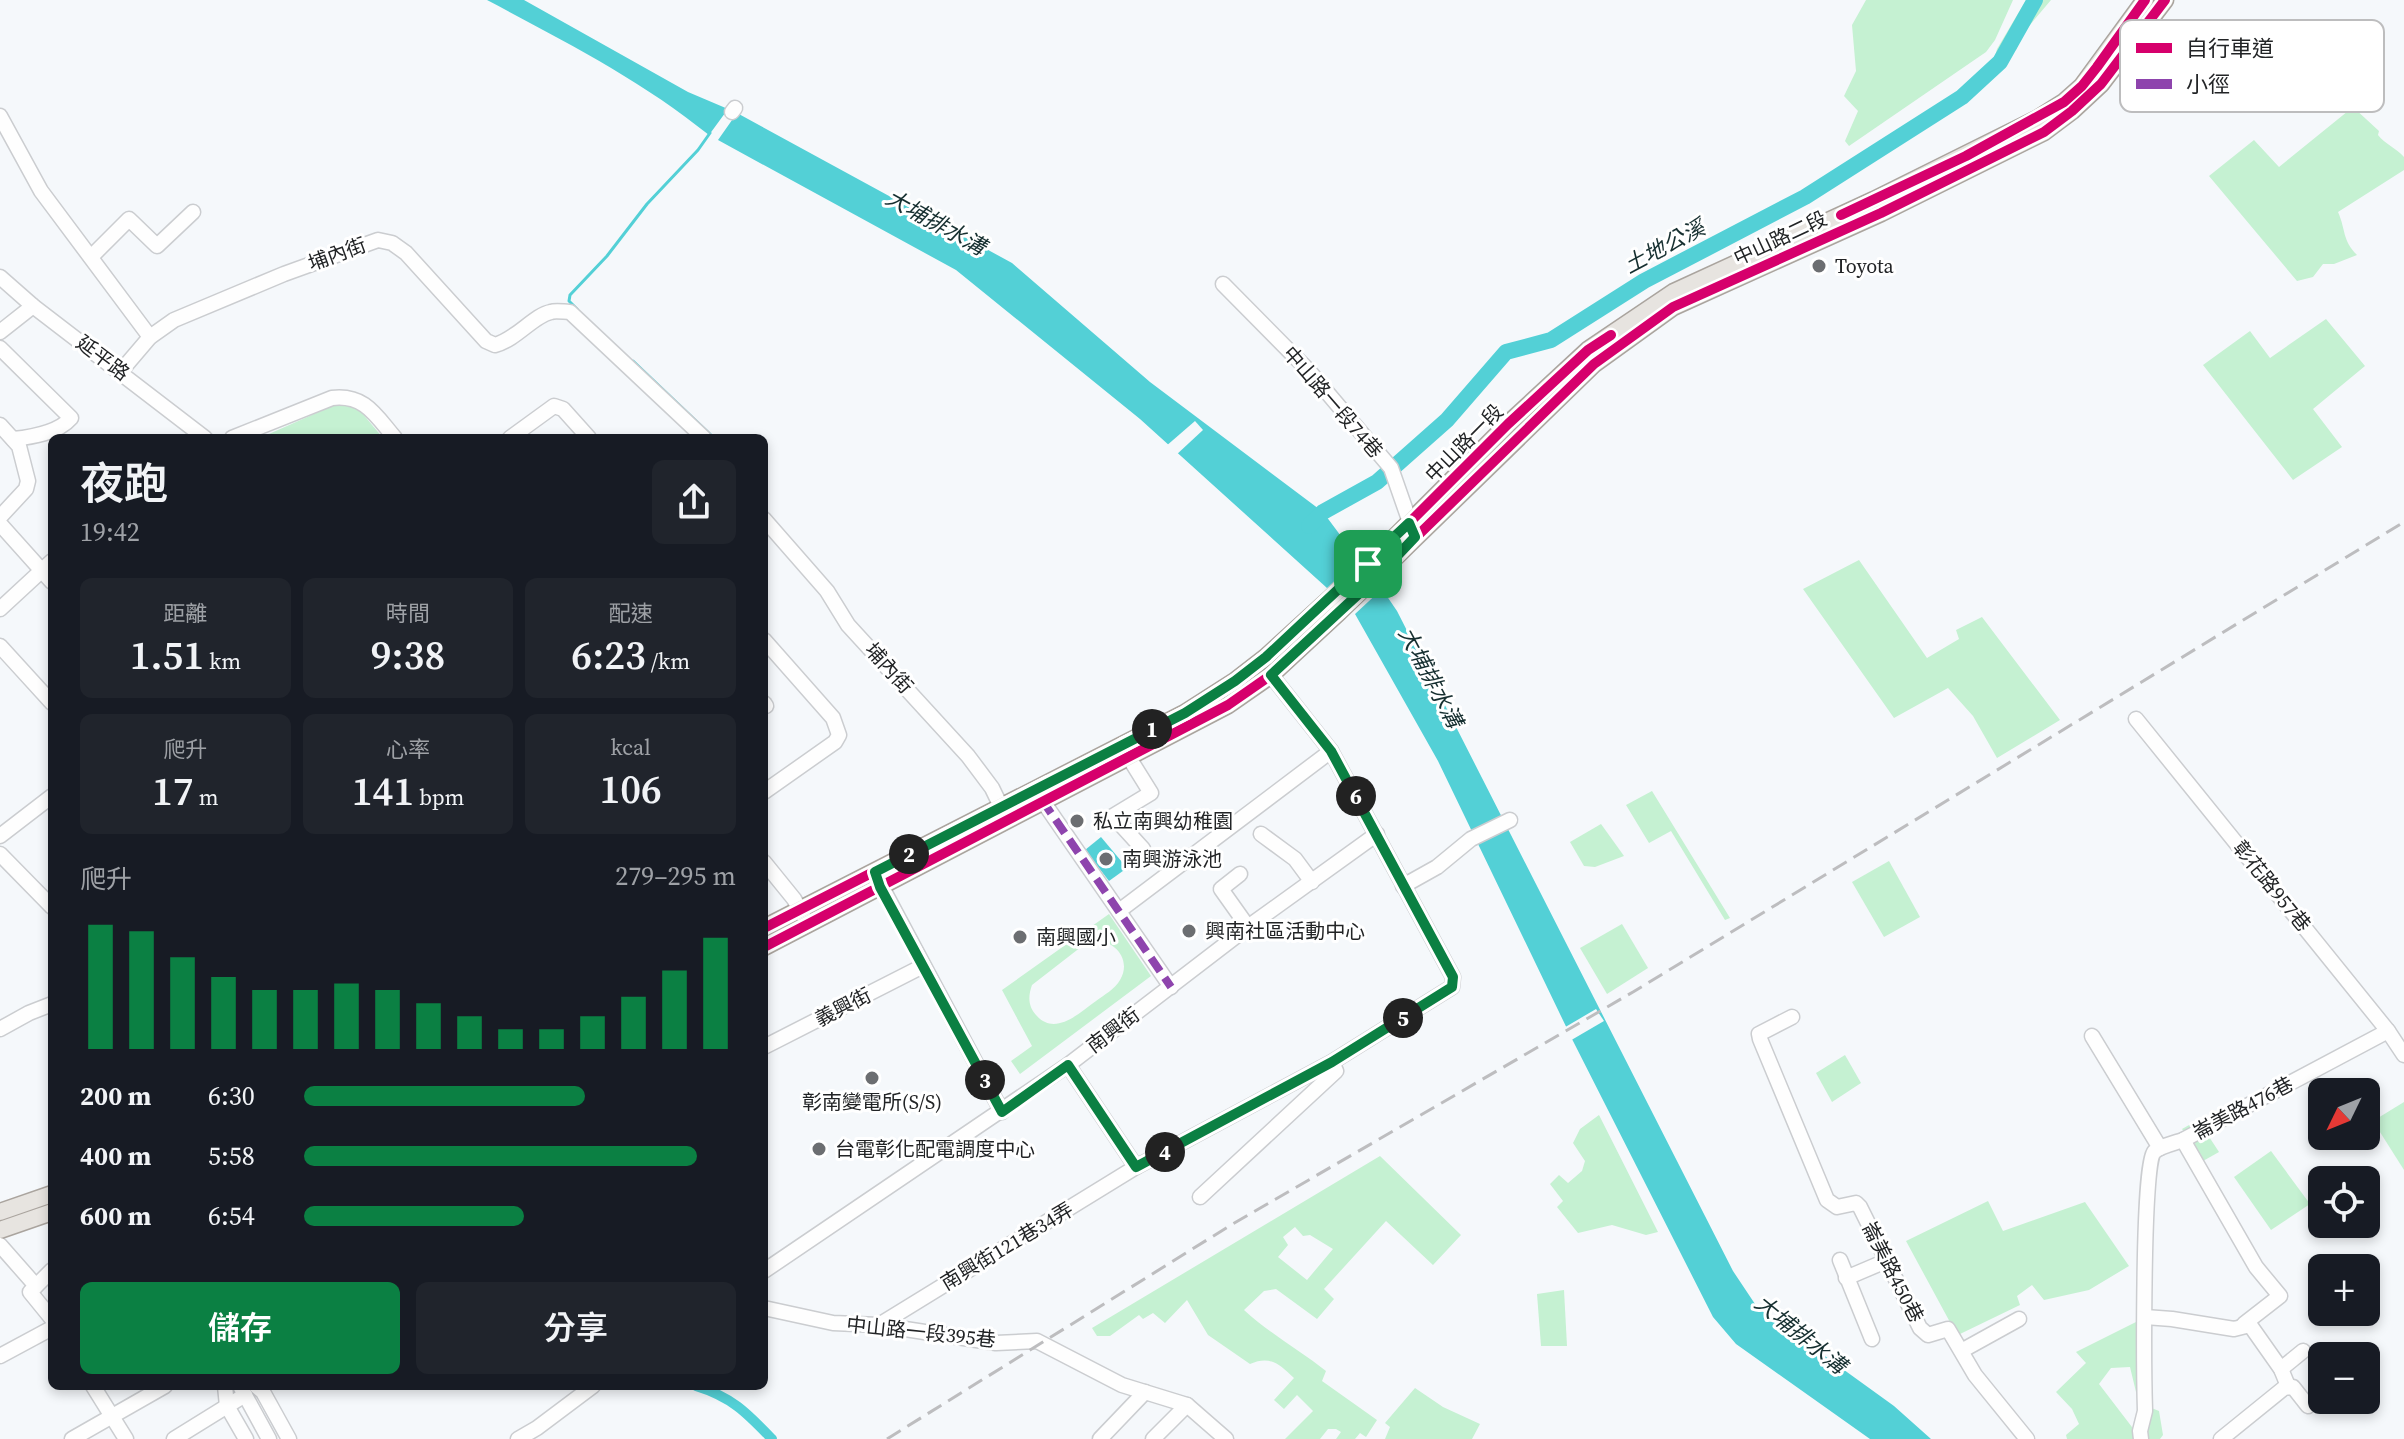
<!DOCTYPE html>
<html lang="zh-TW">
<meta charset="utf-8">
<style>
body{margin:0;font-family:"Source Serif 4","Noto Sans TC",serif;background:#20242c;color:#f1f3f6;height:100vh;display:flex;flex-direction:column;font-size:30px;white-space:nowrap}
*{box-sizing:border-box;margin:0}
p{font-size:26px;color:#9ea1a6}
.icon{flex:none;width:44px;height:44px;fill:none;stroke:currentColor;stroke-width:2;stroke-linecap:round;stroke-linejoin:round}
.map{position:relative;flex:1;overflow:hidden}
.sheet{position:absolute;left:48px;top:434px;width:720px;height:956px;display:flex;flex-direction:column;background:#171b24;border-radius:12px;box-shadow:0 4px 12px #0003}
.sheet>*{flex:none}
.needle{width:52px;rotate:227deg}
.buttons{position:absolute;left:2308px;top:1078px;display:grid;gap:16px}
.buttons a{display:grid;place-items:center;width:72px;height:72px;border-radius:12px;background:#171b24;box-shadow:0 4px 12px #0003;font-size:40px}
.pin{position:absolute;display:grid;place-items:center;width:68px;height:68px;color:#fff;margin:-34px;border-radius:16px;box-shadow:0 4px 12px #0006}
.km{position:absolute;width:40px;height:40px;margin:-20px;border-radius:50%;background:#222;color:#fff;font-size:22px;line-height:40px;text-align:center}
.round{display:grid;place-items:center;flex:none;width:84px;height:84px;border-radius:12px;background:#20242c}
.summary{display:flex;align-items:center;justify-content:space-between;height:136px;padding:0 32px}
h1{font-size:44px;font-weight:600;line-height:60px}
.stats{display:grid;grid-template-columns:repeat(3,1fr);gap:12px;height:136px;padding:8px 32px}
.stats div{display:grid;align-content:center;border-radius:12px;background:#20242c;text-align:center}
.stats b{font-size:40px;font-weight:600}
.stats small{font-size:22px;font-weight:400}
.stats p{font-size:22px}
.chart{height:224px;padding:16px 32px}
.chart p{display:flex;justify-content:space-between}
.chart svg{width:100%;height:144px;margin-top:8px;stroke:#0b8043;stroke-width:6}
.cta{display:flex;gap:16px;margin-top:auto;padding:16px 32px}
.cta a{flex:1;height:92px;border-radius:12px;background:#0b8043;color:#fff;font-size:32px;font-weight:600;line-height:92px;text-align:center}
.cta a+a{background:#20242c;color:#f1f3f6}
ul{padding:0 32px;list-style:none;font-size:26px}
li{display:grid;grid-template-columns:128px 96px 1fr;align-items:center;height:60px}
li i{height:20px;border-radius:10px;background:#0b8043}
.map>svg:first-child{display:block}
.green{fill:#c5f1d2;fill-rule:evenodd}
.water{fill:#53d0d6}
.pier{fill:#f5f8fb}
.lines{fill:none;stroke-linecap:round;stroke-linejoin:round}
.stream{stroke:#53d0d6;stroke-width:3}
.canal{stroke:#53d0d6;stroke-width:10}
.river{stroke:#53d0d6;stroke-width:16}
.minor-casing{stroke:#cbcdd0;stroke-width:17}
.major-casing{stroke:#aaa49e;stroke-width:19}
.minor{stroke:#fefefe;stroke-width:14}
.major{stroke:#e7e4e0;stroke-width:16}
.rail{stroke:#bdbdbf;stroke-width:3;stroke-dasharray:16 8;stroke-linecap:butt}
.quiet{stroke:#8e44ad;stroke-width:8;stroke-dasharray:16 8;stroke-linecap:butt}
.cycleway-casing{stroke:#fff;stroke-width:15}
.cycleway{stroke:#d6006c;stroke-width:10}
.route-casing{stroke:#fff;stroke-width:16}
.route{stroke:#0b8043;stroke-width:10}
.poi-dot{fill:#6c6e71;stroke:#fff;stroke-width:3}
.labels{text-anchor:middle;stroke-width:6;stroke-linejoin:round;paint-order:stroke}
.street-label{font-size:20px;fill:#222426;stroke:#fff}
.poi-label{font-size:20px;fill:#222426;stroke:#fff;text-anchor:start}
.water-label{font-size:22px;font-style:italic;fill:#162f30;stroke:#fff}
.key{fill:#fff;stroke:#bdbdbe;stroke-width:2}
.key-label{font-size:22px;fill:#222426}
</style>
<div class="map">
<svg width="2404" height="1439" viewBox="0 0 2404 1439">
<rect width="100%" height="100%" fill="#f5f8fb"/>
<g class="green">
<polygon points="1866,0 2013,0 1995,40 1986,52 1849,146 1845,141 1858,111 1844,96 1856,71 1852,25"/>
<polygon points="2026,0 2051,0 2024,32 2016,50 1994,60 1997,49"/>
<path d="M2353,107L2379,131L2378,135C2385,144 2396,148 2404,157V170L2338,212C2346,230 2342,240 2357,255L2334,264H2323L2313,277L2297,281L2209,176L2254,140L2279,167Z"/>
<polygon points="2326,319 2365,366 2313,409 2342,447 2293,480 2203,365 2250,331 2270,358"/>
<polygon points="343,404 357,407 383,438 260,438 332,406"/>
<polygon points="1859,560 1927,658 1959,639 1956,630 1982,617 2060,720 1997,758 1973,716 1948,688 1894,718 1803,589"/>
<polygon points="1652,791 1730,918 1725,920 1671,831 1649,843 1626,805"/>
<polygon points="1601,824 1624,856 1595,867 1584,866 1570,842"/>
<polygon points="1889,861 1920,917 1884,937 1852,882"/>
<path d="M1109,914L1151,976L1020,1074L1011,1061L1032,1046L1002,990ZM1090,940C1112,938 1133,958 1120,980C1115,989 1104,995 1096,1001C1079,1013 1055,1037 1036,1015C1028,1006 1028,996 1032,985Z"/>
<polygon points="1622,924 1648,968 1607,994 1580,948"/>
<polygon points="1845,1055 1861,1083 1832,1102 1816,1073"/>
<polygon points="2404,1102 2404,1170 2373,1121"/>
<polygon points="1599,1115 1658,1232 1646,1235 1612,1225 1578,1233 1557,1207 1563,1201 1550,1184 1559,1175 1568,1183 1582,1171 1585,1161 1573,1143 1580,1129"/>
<polygon points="2198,1120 2219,1152 2203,1161 2182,1129"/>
<polygon points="2271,1151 2310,1204 2271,1230 2234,1177"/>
<path d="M1380,1156L1461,1235L1433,1265L1386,1221L1324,1289L1334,1299L1317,1319L1276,1289L1264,1291L1244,1310C1269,1333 1299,1350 1326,1371L1322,1381L1377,1420L1366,1437L1360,1433L1355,1439H1336L1341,1432L1336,1429H1328L1320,1439H1285L1313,1411L1297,1395L1284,1409L1274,1400L1294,1378C1279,1364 1270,1355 1250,1364L1208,1335L1187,1300L1165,1323L1153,1313L1143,1319L1139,1315L1110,1336H1097L1092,1328ZM1295,1227L1303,1236L1310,1235L1333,1249L1307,1280L1278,1257L1288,1245L1283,1237Z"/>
<polygon points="1988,1201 2003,1231 2085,1202 2129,1266 2089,1290 2044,1300 2032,1285 2017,1296 2020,1305 1960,1334 1951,1324 1906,1241"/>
<polygon points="1564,1290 1567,1346 1541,1346 1537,1294"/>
<polygon points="2140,1320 2141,1389 2136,1392 2130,1367 2111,1368 2099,1384 2135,1431 2139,1403 2159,1411 2163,1435 2160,1439 2067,1439 2066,1435 2079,1424 2072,1409 2056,1392 2086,1363 2076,1352"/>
<polygon points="1415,1388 1443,1407 1480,1424 1472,1439 1385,1439 1390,1427 1385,1423"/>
</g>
<g class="water">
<path d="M487,0H524L688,92L728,109L709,135C641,80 564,41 487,0Z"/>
<polygon points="737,113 1012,263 1150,382 1323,512 1358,559 1327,588 1140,419 956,270 718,140"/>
<polygon points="1382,589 1397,611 1733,1271 1757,1307 1894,1406 1931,1439 1870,1439 1736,1344 1713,1317 1573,1041 1438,761 1355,614"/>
<polygon points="1101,837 1127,868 1109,881 1085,850"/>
</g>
<g class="pier">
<polygon points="1195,421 1203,430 1175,456 1165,447"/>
<polygon points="1596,1009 1604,1021 1568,1042 1562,1029"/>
</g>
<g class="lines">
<g class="stream">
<polyline points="577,309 569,301 570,295 607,256 647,204 698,150 710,133"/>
<polyline points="633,361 714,438"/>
</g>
<path class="canal" d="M696,1386C732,1397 747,1413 772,1439"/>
<polyline class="river" points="1309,526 1323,512 1377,482 1447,420 1506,352 1551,340 1644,281 1805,197 1962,97 2000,62 2035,0"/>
<g class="minor-casing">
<g id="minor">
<polyline points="732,112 735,108"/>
<polyline points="0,116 41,191 150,337"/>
<polyline points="91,257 129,219 157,246 193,212"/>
<polyline points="0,277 33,306 205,438"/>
<polyline points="1223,284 1309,371 1391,468 1413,531"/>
<polyline points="0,332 33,306"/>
<path d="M0,348L71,418C58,433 32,437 13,439"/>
<path d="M121,371L150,337L174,320L284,274L378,240L392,243L406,253L486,341L495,345C517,339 534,315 551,312C556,310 564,312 570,312L704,438"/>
<polyline points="0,425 19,446 28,481 26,489 0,517"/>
<path d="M232,438L332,398C365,394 376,416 395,438"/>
<polyline points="510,438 554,406 563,409 589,438"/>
<polyline points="764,519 827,591 848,625 968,756 992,788 1005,815"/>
<polyline points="0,524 52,582"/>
<polyline points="0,609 52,561"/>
<polyline points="764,640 833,718 839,735 835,742 764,792"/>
<polyline points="0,646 52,703"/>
<polyline points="764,703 766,706"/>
<polyline points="2136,719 2388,1031 2404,1055"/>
<polyline points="1128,756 1151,793 1113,816 1143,849"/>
<polyline points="1042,800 1171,987"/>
<polyline points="1261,834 1295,859 1312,882"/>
<polyline points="0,836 52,796"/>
<polyline points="0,854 52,907"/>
<polyline points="764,862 794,899 804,917"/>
<polyline points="1240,874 1221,889 1248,927"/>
<polyline points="876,876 1002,1112"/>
<polyline points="1403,886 1437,867 1471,839 1510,820"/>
<polyline points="1119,911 1331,751"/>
<polyline points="1792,1017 1759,1034 1760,1039 1827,1200 1837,1207 1856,1203 1860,1207 1920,1328 1928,1335 1948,1329 1975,1375 2027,1439"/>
<polyline points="0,1029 29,1013 52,1004"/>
<polyline points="2092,1036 2160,1148"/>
<polyline points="764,1047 923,966"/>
<polyline points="1068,1065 1136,1167"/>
<polyline points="2183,1140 2256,1267 2280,1296 2244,1324"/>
<polyline points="1200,1197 1336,1071 1332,1062"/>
<polyline points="0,1245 36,1286"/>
<polyline points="1840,1260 1872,1339"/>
<polyline points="52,1270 30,1292 52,1319"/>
<polyline points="764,1271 1068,1065 1248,927 1377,834"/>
<polyline points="1846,1278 1886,1261"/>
<polyline points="764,1308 833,1323 879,1325 996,1343 1037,1341 1122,1385 1187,1405 1226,1439"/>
<polyline points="2145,1317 2172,1319 2234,1329 2250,1325 2281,1369 2288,1386"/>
<polyline points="879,1325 1136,1167 1332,1062 1452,987 1453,977 1331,751 1271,675"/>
<polyline points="1963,1350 2019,1319"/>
<polyline points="0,1356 52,1328"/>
<polyline points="2281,1369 2303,1351"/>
<polyline points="93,1386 126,1439"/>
<polyline points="225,1386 227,1406 246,1439"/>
<polyline points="240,1386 269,1439"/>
<polyline points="256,1386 263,1392 289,1439"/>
<polyline points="72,1439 165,1386"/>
<polyline points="174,1439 245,1395"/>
<polyline points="518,1439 537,1428 593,1386"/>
<polyline points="1100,1439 1145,1392"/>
<polyline points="1153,1439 1187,1405"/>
<path d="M2141,1439L2140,1431L2145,1411C2144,1379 2142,1165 2154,1152C2160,1146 2175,1143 2183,1140L2388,1031"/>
<polyline points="2221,1439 2284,1388 2293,1387 2308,1406"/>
</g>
</g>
<g class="major-casing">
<g id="major">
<polyline points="764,928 1185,713 1235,681 1266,657 1368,564 1508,424 1588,350 1674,292 1874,200 2037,119 2064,102 2082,86 2145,0"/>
<polyline points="764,947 1228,705 1271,675 1339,612 1594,364 1673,307 1881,213 2044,132 2072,111 2101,84 2165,0"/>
<polyline points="0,1212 52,1194"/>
<polyline points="0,1230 52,1212"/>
</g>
</g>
<use href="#minor" class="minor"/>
<use href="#major" class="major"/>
<polyline class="rail" points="887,1439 1231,1225 1633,992 2404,522"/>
<polyline class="quiet" points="1042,800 1171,987"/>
<g class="cycleway-casing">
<g id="cycleway">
<polyline points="1841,215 1966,156 2064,102 2082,86 2097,67 2145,0"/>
<polyline points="1123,744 1185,713 1235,681 1266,657 1368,564 1508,424 1588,350 1611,335"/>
<polyline points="764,928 1049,782"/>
<polyline points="764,947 1228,705 1271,675 1339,612 1594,364 1673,307 1881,213 2044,132 2072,111 2101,84 2165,0"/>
</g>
</g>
<use href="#cycleway" class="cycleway"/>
</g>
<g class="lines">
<g class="route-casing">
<polygon id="route" points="1409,523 1415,537 1379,575 1271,675 1331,751 1453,977 1452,987 1332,1062 1136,1167 1068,1065 1002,1112 880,887 875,872 1185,713 1235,681 1266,657"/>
</g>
<use href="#route" class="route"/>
</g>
<g class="poi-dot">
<circle cx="1819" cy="266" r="8"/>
<circle cx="1077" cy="821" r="8"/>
<circle cx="1106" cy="859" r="8"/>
<circle cx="1189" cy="931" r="8"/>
<circle cx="1020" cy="937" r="8"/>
<circle cx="872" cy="1078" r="8"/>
<circle cx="819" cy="1149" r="8"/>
</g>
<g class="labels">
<g class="street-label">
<text transform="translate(1780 238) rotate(-25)" y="7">中山路二段</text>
<text transform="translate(337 254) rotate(-20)" y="7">埔內街</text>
<text transform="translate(103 358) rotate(37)" y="7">延平路</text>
<text transform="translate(1333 402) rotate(49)" y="7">中山路一段74巷</text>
<text transform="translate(1464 443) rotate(-45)" y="7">中山路一段</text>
<text transform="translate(889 668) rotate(48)" y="7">埔內街</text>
<text transform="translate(2272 886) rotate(51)" y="7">彰花路957巷</text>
<text transform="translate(843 1007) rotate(-27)" y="7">義興街</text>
<text transform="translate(1113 1030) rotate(-37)" y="7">南興街</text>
<text transform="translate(2243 1108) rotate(-28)" y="7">崙美路476巷</text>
<text transform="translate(1007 1246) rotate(-31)" y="7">南興街121巷34弄</text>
<text transform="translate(1893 1272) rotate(63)" y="7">崙美路450巷</text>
<text transform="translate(921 1332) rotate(6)" y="7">中山路一段395巷</text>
</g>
<g class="poi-label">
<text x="1835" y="273">Toyota</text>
<text x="1093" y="828">私立南興幼稚園</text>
<text x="1122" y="866">南興游泳池</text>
<text x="1205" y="938">興南社區活動中心</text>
<text x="1036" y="944">南興國小</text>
<text x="872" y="1109" text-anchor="middle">彰南變電所(S/S)</text>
<text x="835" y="1156">台電彰化配電調度中心</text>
</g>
<g class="water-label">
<text transform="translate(936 222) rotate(29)" y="8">大埔排水溝</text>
<text transform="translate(1664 246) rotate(-28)" y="8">土地公溪</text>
<text transform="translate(1431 677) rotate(62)" y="8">大埔排水溝</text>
<text transform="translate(1801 1334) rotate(39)" y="8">大埔排水溝</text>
</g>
</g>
<rect x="2120" y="20" width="264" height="92" rx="12" class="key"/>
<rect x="2136" y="43" width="36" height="10" fill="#d6006c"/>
<rect x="2136" y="79" width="36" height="10" fill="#8e44ad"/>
<g class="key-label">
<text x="2186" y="56">自行車道</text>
<text x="2186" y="92">小徑</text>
</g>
</svg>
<div class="buttons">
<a><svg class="needle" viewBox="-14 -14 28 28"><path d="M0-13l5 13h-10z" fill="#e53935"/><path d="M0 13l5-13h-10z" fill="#9ea1a6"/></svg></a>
<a><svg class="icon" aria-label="locate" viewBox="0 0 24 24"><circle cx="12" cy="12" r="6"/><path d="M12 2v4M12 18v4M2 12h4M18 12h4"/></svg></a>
<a>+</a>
<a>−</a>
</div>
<div class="pin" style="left:1368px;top:564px;background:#1e9e55"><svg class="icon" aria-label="arrive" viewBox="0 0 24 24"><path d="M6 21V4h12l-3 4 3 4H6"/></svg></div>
<b class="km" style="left:1152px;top:729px">1</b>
<b class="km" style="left:909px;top:854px">2</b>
<b class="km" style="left:985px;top:1080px">3</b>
<b class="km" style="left:1165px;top:1152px">4</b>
<b class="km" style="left:1403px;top:1018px">5</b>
<b class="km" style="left:1356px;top:796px">6</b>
<section class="sheet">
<div class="summary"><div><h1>夜跑</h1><p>19:42</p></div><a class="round"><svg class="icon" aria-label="share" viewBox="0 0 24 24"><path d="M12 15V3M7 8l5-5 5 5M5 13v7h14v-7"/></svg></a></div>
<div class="stats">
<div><p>距離</p><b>1.51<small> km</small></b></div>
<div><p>時間</p><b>9:38</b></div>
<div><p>配速</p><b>6:23<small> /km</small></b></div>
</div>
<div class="stats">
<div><p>爬升</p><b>17<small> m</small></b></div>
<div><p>心率</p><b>141<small> bpm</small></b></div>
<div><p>kcal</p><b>106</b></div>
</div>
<div class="chart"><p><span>爬升</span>279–295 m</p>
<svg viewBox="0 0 160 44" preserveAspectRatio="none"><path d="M5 44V6M15 44V8M25 44V16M35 44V22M45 44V26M55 44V26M65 44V24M75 44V26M85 44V30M95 44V34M105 44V38M115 44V38M125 44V34M135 44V28M145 44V20M155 44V10"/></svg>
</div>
<ul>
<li><b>200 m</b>6:30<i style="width:65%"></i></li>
<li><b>400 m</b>5:58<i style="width:91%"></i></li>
<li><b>600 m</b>6:54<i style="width:51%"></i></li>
</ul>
<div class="cta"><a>儲存</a><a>分享</a></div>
</section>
</div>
